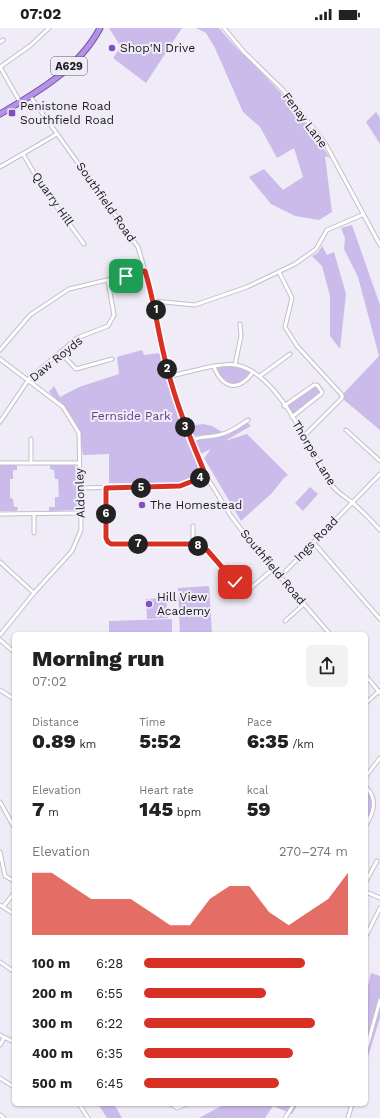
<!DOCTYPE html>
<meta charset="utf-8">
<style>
body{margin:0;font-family:"Work Sans",sans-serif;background:#f2f2f2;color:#222;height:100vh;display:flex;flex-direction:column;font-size:15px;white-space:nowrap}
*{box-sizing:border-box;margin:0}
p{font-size:13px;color:#767676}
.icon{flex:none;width:22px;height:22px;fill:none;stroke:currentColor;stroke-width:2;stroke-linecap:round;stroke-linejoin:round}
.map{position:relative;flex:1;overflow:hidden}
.drawer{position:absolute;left:12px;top:604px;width:356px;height:474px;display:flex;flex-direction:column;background:#fff;border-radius:6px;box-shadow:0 1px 3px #0004}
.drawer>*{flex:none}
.pin{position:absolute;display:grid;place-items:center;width:34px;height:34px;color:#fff;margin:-17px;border-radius:8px;box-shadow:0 2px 6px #0006}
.km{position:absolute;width:20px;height:20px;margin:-10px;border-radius:50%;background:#222;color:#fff;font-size:11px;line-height:20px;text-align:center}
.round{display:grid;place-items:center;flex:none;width:42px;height:42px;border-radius:6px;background:#f2f2f2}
.overview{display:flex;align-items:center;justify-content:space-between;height:68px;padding:0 20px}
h1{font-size:22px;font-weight:800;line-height:30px}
.metrics{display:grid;grid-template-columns:repeat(3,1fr);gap:6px;height:68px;padding:4px 20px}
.metrics div{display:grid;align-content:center}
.metrics b{font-size:20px;font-weight:800}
.metrics small{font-size:11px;font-weight:400}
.metrics p{font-size:11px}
.chart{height:112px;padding:8px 20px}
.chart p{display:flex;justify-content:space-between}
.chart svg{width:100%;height:72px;margin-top:4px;fill:#d93025;opacity:.7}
ul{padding:0 20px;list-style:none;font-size:13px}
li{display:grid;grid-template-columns:64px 48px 1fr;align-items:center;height:30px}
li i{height:10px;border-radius:5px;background:#d93025}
.status{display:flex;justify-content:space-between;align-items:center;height:28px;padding:0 20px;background:#fff;direction:ltr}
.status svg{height:11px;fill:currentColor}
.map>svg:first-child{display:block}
.green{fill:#cbbbea}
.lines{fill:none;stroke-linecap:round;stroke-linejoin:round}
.minor-casing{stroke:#c2bfc9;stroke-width:5}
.trunk-casing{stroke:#72559e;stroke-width:7}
.minor{stroke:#fff;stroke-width:3}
.trunk{stroke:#b492e8;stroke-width:5}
.route-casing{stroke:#fff;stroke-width:8}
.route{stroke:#d93025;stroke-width:5}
.poi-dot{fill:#824dc5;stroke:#f0ecf7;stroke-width:1.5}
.labels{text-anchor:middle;stroke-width:4;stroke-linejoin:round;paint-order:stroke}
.shield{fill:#f0ecf7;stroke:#5a585e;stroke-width:1}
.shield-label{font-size:11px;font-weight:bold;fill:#1a191d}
.poi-label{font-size:12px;fill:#1a191d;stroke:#f0ecf7;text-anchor:start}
.street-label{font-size:12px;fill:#1a191d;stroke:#f0ecf7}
.park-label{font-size:12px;fill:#5f408a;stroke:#f0ecf7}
</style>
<div class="status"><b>07:02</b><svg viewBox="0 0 49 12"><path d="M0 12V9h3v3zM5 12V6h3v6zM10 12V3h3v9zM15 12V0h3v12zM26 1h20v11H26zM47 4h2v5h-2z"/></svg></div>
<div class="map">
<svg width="380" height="1090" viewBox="0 0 380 1090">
<rect width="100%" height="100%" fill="#f0ecf7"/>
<g class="green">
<polygon points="109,0 182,0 146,55 113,30 121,19"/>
<path d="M196,0H219C238,24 261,42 280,64C298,85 315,107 330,130L325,128L332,184L319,192L295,188L271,176L249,149L264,141L283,162L303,149L294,120L277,130L260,99L243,84L215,20L206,5Z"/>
<polygon points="376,84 380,90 380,116 366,94"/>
<polygon points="352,197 380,277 380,402 344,372 344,365 379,328 358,249 344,221 345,210 341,200"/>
<polygon points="322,218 327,227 334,224 346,266 340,321 330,308 330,268 322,238 312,228 318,225"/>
<path d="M142,322L144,327L160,325L187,414L201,444L179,455H109V426L83,427C78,394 73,386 49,364L54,358L60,369L79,359L119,346L117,329Z"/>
<path d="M235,337L253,344C243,359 240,358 223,354L214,339Z"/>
<polygon points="317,357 322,364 292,389 284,378"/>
<polygon points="248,395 251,398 225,413 247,406 288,447 284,450 272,465 241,493 204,430 211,421 201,426 195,414 199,410 224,408"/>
<polygon points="203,396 212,398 224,405 193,408 189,398"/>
<polygon points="0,437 17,437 17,442 13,442 13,451 10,451 10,470 13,471 14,479 18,479 17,483 0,483"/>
<polygon points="50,437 74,437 76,439 77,480 74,482 49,483 49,479 55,479 55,469 59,469 58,451 55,451 54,442 50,441"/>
<polygon points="310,459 318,466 303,483 295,475"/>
<polygon points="209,558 212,606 180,606 178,560"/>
<polygon points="166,570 168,590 147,591 146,571"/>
<polygon points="172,591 172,606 109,606 109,593"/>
<path d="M366,759C378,771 372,784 366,797Z"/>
<polygon points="371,945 380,948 380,990 366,1035 366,966"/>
<polygon points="98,1076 114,1076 122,1090 107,1090"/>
<polygon points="225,1076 298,1076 292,1086 273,1078 265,1090 199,1090"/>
</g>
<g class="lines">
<g class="minor-casing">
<g id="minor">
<polyline points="224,0 244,24 283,62 325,115 380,217"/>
<polyline points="0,14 3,12"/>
<polyline points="0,39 31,17 49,0"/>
<polyline points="0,39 20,74"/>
<polyline points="30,68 138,219 154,273 167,339 188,406 206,448 231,488 256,521 330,606"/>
<polyline points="23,126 43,160 84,216"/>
<polyline points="0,139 57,106"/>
<polyline points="279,244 292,270 285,299 297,318 342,367 342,370 305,407"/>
<polyline points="154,273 195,277 247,259 295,236 316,221 327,202 362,187"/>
<polyline points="0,322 30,287 69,261 145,243"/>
<polyline points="60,324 76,341 112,331"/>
<polyline points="0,331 63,379 79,405 81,502 72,523 34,565 0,607"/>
<polyline points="235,337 241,308 240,296"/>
<path d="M214,339C223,361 239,364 253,344"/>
<path d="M170,348C188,345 219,334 236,337C279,345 310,422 331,456C337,465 346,469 354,476C363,484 372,493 380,502"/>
<polyline points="260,348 290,326"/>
<polyline points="284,378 314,357 317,357 322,364 321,366 292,389"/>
<polyline points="0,394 29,351 77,310 108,298 114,287 108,253"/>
<polyline points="346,402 380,433"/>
<polyline points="31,411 31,435"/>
<path d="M191,413C201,407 208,410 219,407C230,405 239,398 248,392"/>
<polyline points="0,435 79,435"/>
<polyline points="80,460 180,458 206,448"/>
<polyline points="106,460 106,510 107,514 111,516 193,516 207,522 245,565 273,541"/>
<polyline points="34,485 34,505"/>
<polyline points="0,486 81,485"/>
<polyline points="313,514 380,591"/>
<polyline points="193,516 193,498"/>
<polyline points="0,534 34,565"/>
<polyline points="280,549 380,446"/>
<polyline points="285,593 304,576"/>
<polyline points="0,612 14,624"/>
<polyline points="366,648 380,665"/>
<polyline points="0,662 14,671"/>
<polyline points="366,675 379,663"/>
<polyline points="366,748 380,730"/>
<path d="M366,759C378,771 374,784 366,797"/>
<polyline points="0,774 14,799"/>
<polyline points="0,824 5,848 14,853"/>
<polyline points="366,853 377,833"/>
<polyline points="366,864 380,870"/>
<polyline points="0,877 14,886"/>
<polyline points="3,879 14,865"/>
<polyline points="366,908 380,880"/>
<polyline points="0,934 13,943"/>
<polyline points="0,1007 14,1014"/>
<polyline points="0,1017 4,1010"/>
<polyline points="366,1022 380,972"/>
<polyline points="0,1050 14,1059"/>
<polyline points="79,1076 88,1090"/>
<polyline points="171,1076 177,1080 187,1076"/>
<polyline points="0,1087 4,1090"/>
<polyline points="285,1090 294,1076"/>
<polyline points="348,1090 352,1076"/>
</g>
</g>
<g class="trunk-casing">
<path id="trunk" d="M0,86C38,64 79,40 100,0"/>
</g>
<use href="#minor" class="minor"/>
<use href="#trunk" class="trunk"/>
</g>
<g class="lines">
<g class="route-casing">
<path id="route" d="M126,248L145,243C155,275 158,307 167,339C176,376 191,412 206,448L180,458L106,460V510L108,514L111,516H193L207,522L235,554"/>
</g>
<use href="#route" class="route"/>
</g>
<g class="poi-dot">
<circle cx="112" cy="20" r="4"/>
<rect x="8" y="81" width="8" height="8" rx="2"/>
<circle cx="142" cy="477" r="4"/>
<circle cx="149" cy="576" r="4"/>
</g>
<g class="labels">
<rect class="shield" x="51" y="29" width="36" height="18" rx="3"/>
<g class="shield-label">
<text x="69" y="42">A629</text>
</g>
<g class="poi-label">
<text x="120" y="24">Shop'N Drive</text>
<text x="20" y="82">Penistone Road<tspan x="20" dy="14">Southfield Road</tspan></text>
<text x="150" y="481">The Homestead</text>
<text x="157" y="573">Hill View<tspan x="157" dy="14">Academy</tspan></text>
</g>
<g class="street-label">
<text transform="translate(305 92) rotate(53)" y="4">Fenay Lane</text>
<text transform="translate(53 171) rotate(55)" y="4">Quarry Hill</text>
<text transform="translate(106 174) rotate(55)" y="4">Southfield Road</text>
<text transform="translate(56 331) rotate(-39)" y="4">Daw Royds</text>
<text transform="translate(314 425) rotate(59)" y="4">Thorpe Lane</text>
<text transform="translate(80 465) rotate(-92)" y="4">Aldonley</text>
<text transform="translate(316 511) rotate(-46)" y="4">Ings Road</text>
<text transform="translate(273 539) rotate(50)" y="4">Southfield Road</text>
</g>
<g class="park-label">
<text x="131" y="392">Fernside Park</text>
</g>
</g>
</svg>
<div class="pin" style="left:126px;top:248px;background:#1e9e55"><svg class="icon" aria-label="arrive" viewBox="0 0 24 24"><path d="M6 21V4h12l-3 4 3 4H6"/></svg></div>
<div class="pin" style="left:235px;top:554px;background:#d93025"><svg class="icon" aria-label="check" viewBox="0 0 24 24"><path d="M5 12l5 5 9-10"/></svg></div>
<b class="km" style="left:156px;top:282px">1</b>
<b class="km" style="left:167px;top:341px">2</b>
<b class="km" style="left:185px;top:399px">3</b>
<b class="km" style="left:200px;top:450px">4</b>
<b class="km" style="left:141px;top:460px">5</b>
<b class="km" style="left:106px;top:486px">6</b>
<b class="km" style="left:138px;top:516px">7</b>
<b class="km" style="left:198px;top:518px">8</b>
<section class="drawer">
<div class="overview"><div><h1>Morning run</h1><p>07:02</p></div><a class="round"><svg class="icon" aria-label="share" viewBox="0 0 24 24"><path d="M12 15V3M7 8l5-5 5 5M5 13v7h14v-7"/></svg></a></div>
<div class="metrics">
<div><p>Distance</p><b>0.89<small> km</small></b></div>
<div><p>Time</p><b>5:52</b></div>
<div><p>Pace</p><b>6:35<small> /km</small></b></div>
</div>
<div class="metrics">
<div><p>Elevation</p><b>7<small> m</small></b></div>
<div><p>Heart rate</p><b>145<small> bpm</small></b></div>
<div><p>kcal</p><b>59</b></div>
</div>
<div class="chart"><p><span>Elevation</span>270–274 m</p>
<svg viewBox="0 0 160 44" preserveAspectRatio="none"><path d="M0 44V6L10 6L20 14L30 22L40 22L50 22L60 30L70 38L80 38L90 22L100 14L110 14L120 30L130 38L140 30L150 22L160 6V44z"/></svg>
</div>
<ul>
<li><b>100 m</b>6:28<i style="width:79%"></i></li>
<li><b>200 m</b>6:55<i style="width:60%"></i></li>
<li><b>300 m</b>6:22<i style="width:84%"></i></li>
<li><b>400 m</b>6:35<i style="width:73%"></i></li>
<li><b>500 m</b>6:45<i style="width:66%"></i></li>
</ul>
</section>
</div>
